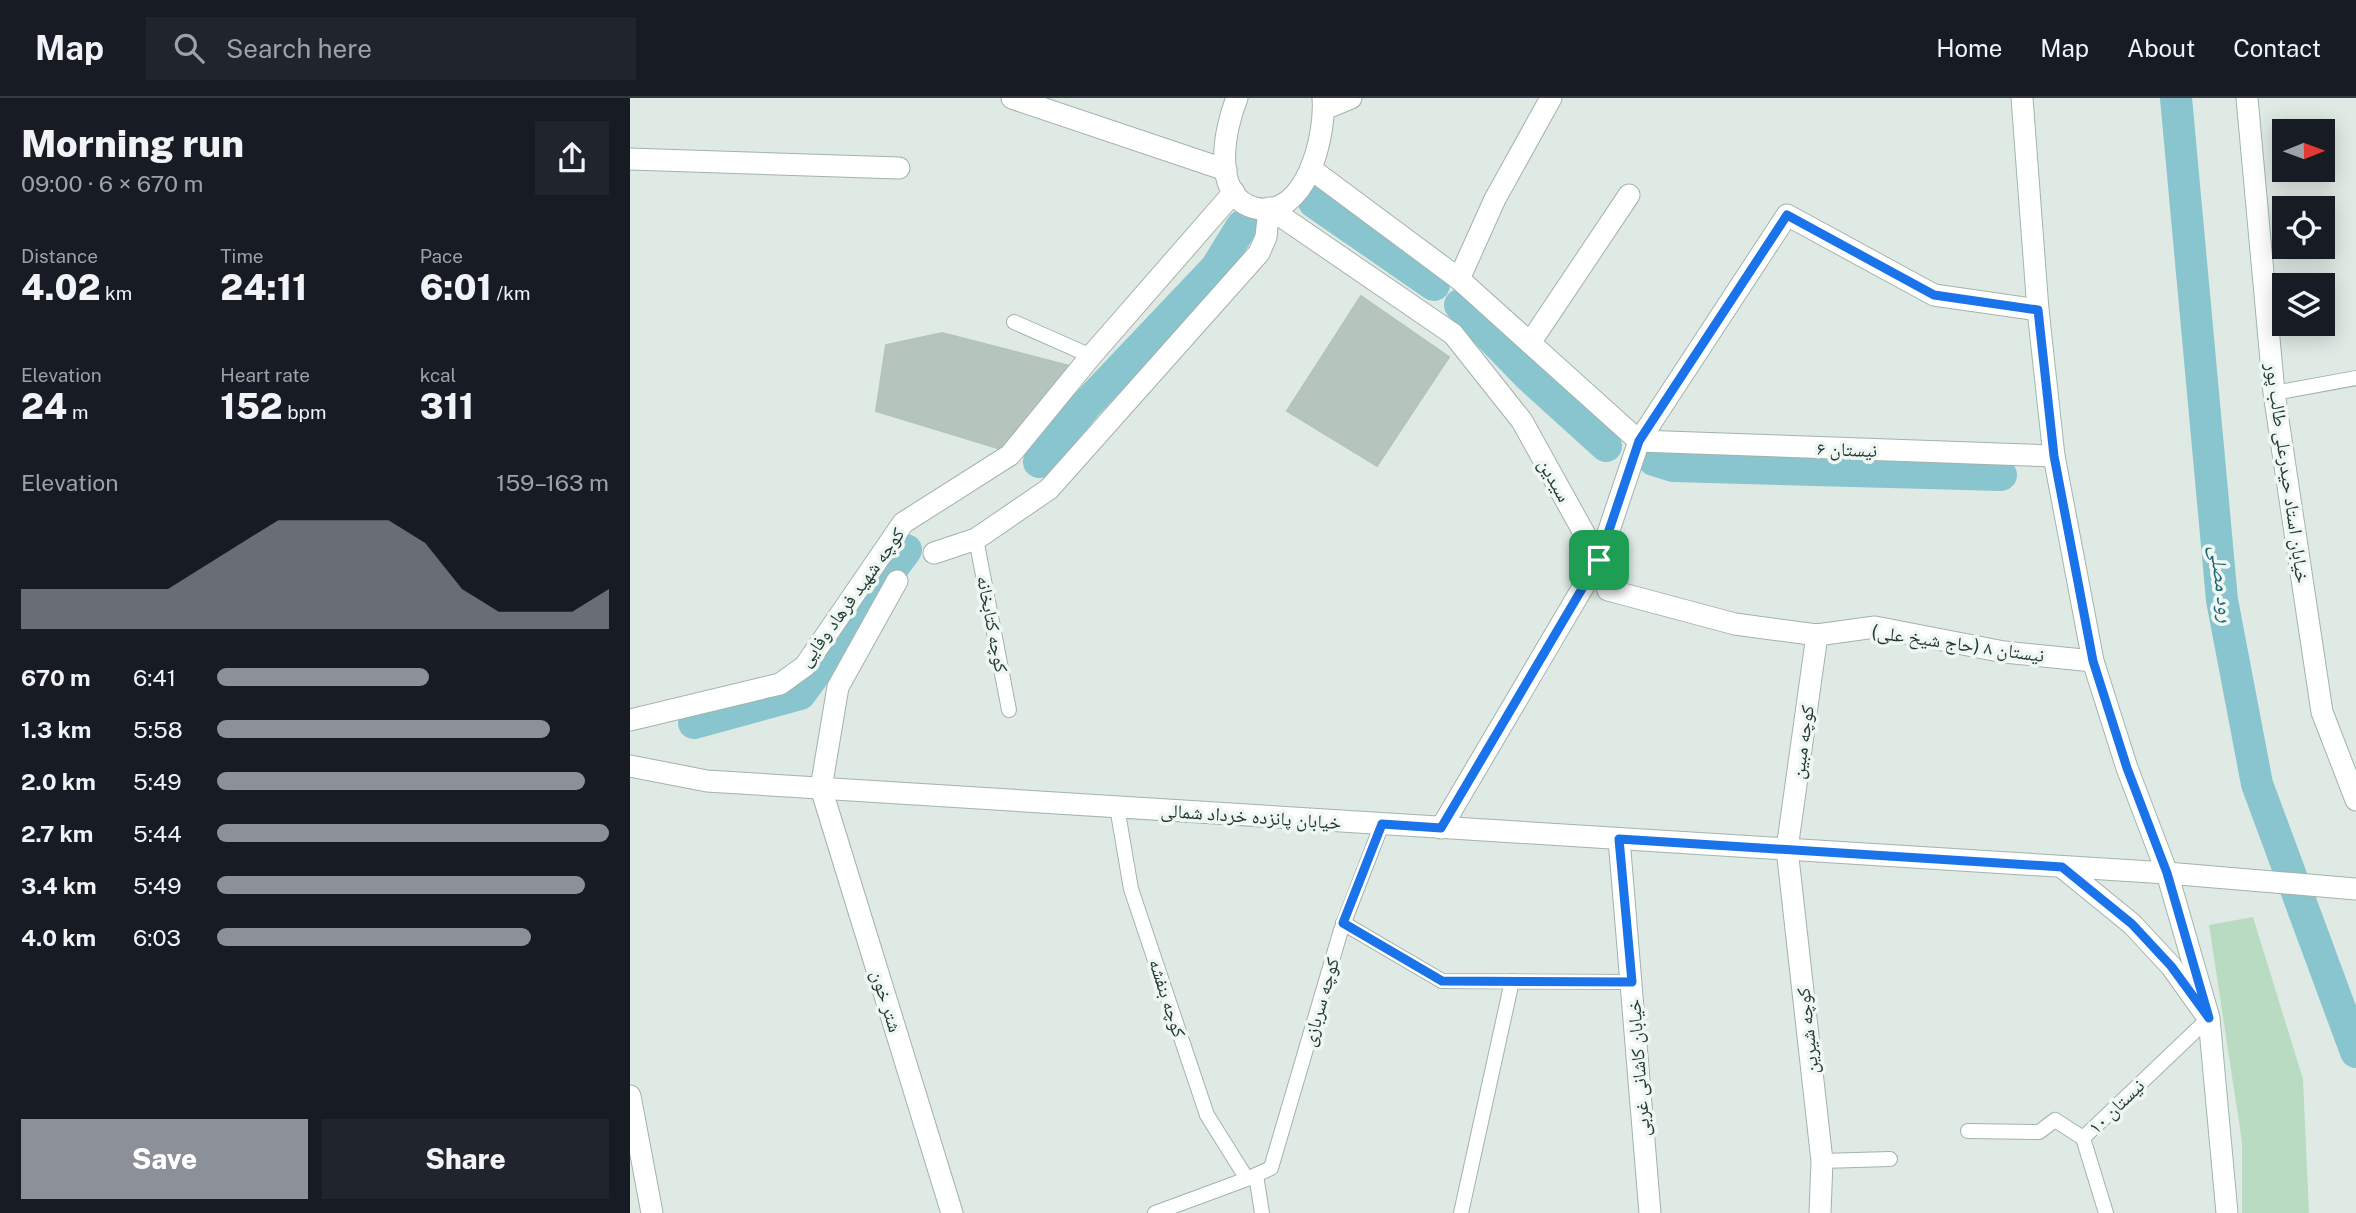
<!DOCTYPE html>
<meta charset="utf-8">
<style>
body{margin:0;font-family:"Public Sans","Noto Naskh Arabic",sans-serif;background:#20242c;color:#f1f3f6;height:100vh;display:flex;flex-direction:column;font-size:26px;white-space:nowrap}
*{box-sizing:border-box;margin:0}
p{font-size:23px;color:#9ea1a6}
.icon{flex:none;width:38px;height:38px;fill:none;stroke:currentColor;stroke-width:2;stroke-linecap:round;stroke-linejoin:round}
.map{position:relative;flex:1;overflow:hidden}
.details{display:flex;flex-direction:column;background:#171b24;width:630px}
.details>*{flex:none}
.needle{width:46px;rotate:89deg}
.fabs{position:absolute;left:1642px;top:21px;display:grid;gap:14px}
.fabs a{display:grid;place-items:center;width:63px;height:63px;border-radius:0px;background:#171b24;box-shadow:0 4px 18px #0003;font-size:35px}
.pin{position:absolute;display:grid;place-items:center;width:60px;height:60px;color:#fff;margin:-30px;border-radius:14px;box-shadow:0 4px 10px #0006}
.round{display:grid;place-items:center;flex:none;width:74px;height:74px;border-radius:0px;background:#20242c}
.headline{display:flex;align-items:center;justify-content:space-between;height:119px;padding:0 21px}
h1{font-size:38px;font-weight:800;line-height:52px}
.stats{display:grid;grid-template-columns:repeat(3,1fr);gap:10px;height:119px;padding:7px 21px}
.stats div{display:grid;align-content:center}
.stats b{font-size:35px;font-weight:800}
.stats small{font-size:19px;font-weight:400}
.stats p{font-size:19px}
.chart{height:196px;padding:14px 21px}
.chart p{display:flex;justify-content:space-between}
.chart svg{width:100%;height:126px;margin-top:7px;fill:#8c9099;opacity:.7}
.primary-button{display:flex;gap:14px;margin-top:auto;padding:14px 21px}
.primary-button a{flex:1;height:80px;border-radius:0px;background:#8c9099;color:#fff;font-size:28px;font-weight:800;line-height:80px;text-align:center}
.primary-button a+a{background:#20242c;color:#f1f3f6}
ul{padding:0 21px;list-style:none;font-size:23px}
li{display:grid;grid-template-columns:112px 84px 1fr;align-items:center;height:52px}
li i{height:18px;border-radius:9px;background:#8c9099}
header{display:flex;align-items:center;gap:42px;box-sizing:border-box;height:98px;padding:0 35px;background:#171b24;border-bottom:2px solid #363941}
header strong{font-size:33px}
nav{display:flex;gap:38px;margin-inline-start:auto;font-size:24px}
.search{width:490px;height:63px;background:#20242c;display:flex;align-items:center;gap:18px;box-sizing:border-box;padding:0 24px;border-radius:0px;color:#9ea1a6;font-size:26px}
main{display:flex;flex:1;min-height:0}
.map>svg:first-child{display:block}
.green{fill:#b9dbc2}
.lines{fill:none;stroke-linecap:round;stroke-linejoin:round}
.canal{stroke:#89c5ce;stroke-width:32}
.building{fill:#b5c5be;stroke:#b3c4bc;stroke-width:2}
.service-casing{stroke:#a3b2ac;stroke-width:16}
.minor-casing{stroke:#a3b2ac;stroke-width:23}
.tertiary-casing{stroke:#a3b2ac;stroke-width:23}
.secondary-casing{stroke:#9fb6ad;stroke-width:23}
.service{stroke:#fff;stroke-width:14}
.minor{stroke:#fff;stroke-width:21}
.tertiary{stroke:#fff;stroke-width:21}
.secondary{stroke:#fff;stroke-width:21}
.route-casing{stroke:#fff;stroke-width:14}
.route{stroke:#1a73e8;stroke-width:9}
.labels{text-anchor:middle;stroke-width:7;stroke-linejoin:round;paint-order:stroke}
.street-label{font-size:19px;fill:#213a33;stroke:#f0f7f3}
.water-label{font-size:21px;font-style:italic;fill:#1e6774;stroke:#f0f7f3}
</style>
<header>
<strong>Map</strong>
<div class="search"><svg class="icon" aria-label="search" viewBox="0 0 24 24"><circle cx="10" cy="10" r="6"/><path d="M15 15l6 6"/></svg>Search here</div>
<nav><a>Home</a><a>Map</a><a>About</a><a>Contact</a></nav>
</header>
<main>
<section class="details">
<div class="headline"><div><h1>Morning run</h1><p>09:00 · 6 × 670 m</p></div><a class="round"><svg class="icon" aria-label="share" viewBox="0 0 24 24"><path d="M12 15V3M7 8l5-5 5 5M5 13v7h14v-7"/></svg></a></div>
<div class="stats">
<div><p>Distance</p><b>4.02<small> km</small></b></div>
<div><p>Time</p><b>24:11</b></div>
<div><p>Pace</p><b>6:01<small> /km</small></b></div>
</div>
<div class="stats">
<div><p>Elevation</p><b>24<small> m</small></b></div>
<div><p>Heart rate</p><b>152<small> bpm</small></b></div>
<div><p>kcal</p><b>311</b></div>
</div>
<div class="chart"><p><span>Elevation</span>159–163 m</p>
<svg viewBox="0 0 160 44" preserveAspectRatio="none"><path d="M0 44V30L10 30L20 30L30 30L40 30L50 22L60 14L70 6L80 6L90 6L100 6L110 14L120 30L130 38L140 38L150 38L160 30V44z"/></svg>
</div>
<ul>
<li><b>670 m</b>6:41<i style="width:54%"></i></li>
<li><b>1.3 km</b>5:58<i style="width:85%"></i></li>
<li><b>2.0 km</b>5:49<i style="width:94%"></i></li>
<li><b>2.7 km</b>5:44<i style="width:100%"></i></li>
<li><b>3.4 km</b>5:49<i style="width:94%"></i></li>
<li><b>4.0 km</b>6:03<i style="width:80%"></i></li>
</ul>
<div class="primary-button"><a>Save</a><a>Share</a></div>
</section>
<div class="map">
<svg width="1726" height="1115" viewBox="0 0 1726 1115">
<rect width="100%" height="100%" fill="#e0eae5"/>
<polygon class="green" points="1623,819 1673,981 1679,1115 1612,1115 1612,1044 1579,827"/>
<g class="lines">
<g class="canal">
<polyline points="1546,0 1592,502 1627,686 1726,954"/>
<polyline points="684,104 804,187"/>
<polyline points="830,207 900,279 976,348"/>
<polyline points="1024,362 1043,368 1371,377"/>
<polyline points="409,364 456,307 586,170 612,128"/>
<polyline points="64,625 170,596 276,452"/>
</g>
</g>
<g class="building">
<polygon points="731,198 819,259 747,368 657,313"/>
<polygon points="312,235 440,268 371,351 246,313 256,247"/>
</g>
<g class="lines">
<g class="service-casing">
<g id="service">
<polyline points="384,224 461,258"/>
<polyline points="1644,295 1726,280"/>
<polyline points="346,441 379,612"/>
<polyline points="487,709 501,791 577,1017 617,1081"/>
<polyline points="713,825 812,883 1002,884"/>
<polyline points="1338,1033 1409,1034 1425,1022 1453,1040 1579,920"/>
<polyline points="1453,1040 1476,1115"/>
<polyline points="1192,1063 1260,1061"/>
<polyline points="626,1077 632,1115"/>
<polyline points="525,1115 617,1081 641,1070 711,832 752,726"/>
<polyline points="831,1115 882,883"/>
</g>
</g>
<g class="minor-casing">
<g id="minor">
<polyline points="382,0 596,72"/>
<path d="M607,0C595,29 580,99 625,110C677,122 696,36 693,0"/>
<polyline points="694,11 721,0"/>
<polyline points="0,61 269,70"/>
<polyline points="681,71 829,181 1009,343 969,462 978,492 1105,526 1187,537 1245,529 1374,554 1463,563"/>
<polyline points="829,181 865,101 921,0"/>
<polyline points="900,245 999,97"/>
<polyline points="1009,343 1157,117 1304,197 1408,212"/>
<polyline points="1009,343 1424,358"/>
<polyline points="304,455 346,441 419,391 629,155 636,139 639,110 823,236 892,323 969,462 811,730"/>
<polyline points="1187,537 1157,751 1192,1063 1190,1115"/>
<polyline points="0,622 150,586 175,568 273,425 380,357 461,258 604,94"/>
<polyline points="191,690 208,589 267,483"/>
</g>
</g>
<g class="tertiary-casing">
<g id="tertiary">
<polyline points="0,668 77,683 1537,775 1726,791"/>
<polyline points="191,690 322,1115"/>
<polyline points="989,741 1020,1115"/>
<polyline points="1432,769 1502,826 1541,868 1576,917"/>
</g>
</g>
<g class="secondary-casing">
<g id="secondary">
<polyline points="1392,0 1408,212 1424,358 1463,563 1497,670 1537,775 1579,920 1597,1115"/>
<polyline points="1617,0 1644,295 1692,614 1726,702"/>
<polyline points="0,998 22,1115"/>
</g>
</g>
<use href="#service" class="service"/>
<use href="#minor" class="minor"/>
<use href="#tertiary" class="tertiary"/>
<use href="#secondary" class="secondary"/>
</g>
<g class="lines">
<g class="route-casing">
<polygon id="route" points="1157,117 1304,197 1408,212 1424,358 1463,563 1497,670 1537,775 1579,920 1541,868 1502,826 1432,769 989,741 1002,884 812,883 713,825 752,726 811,730 969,462 1009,343"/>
</g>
<use href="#route" class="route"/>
</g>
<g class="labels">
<g class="street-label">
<text transform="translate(1217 351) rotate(2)" y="7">نیستان ۶</text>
<text transform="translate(1658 375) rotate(82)" y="7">خیابان استاد حیدرعلی طالب پور</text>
<text transform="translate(925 382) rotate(61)" y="7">سیدین</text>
<text transform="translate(221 499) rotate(-54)" y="7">کوچه شهید فرهاد وفایی</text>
<text transform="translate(363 526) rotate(79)" y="7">کوچه کتابخانه</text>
<text transform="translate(1328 545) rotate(8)" y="7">نیستان ۸ (حاج شیخ علی)</text>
<text transform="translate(1172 644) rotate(-82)" y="7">کوچه مبین</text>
<text transform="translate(621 718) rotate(4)" y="7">خیابان پانزده خرداد شمالی</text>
<text transform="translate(538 900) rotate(72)" y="7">کوچه بنفشه</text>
<text transform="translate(257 903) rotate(73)" y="7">شتر خون</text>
<text transform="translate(690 904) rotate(-74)" y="7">کوچه سربازی</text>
<text transform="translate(1177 933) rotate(-96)" y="7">کوچه شیرین</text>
<text transform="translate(1008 970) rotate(-94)" y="7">خیابان کاشانی غربی</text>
<text transform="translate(1486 1008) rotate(-44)" y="7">نیستان ۱۰</text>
</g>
<g class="water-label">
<text transform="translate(1592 486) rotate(83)" y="7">رود مصلی</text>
</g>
</g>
</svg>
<div class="fabs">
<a><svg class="needle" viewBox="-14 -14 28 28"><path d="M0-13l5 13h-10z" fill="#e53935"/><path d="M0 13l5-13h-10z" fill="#9ea1a6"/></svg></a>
<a><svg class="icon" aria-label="locate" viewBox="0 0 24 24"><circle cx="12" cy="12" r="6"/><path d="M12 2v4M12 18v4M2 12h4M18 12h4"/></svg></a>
<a><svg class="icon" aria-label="layers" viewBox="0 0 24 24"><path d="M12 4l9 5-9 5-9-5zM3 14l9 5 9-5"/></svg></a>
</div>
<div class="pin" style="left:969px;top:462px;background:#1e9e55"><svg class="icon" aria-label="arrive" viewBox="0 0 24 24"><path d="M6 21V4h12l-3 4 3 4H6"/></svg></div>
</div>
</main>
